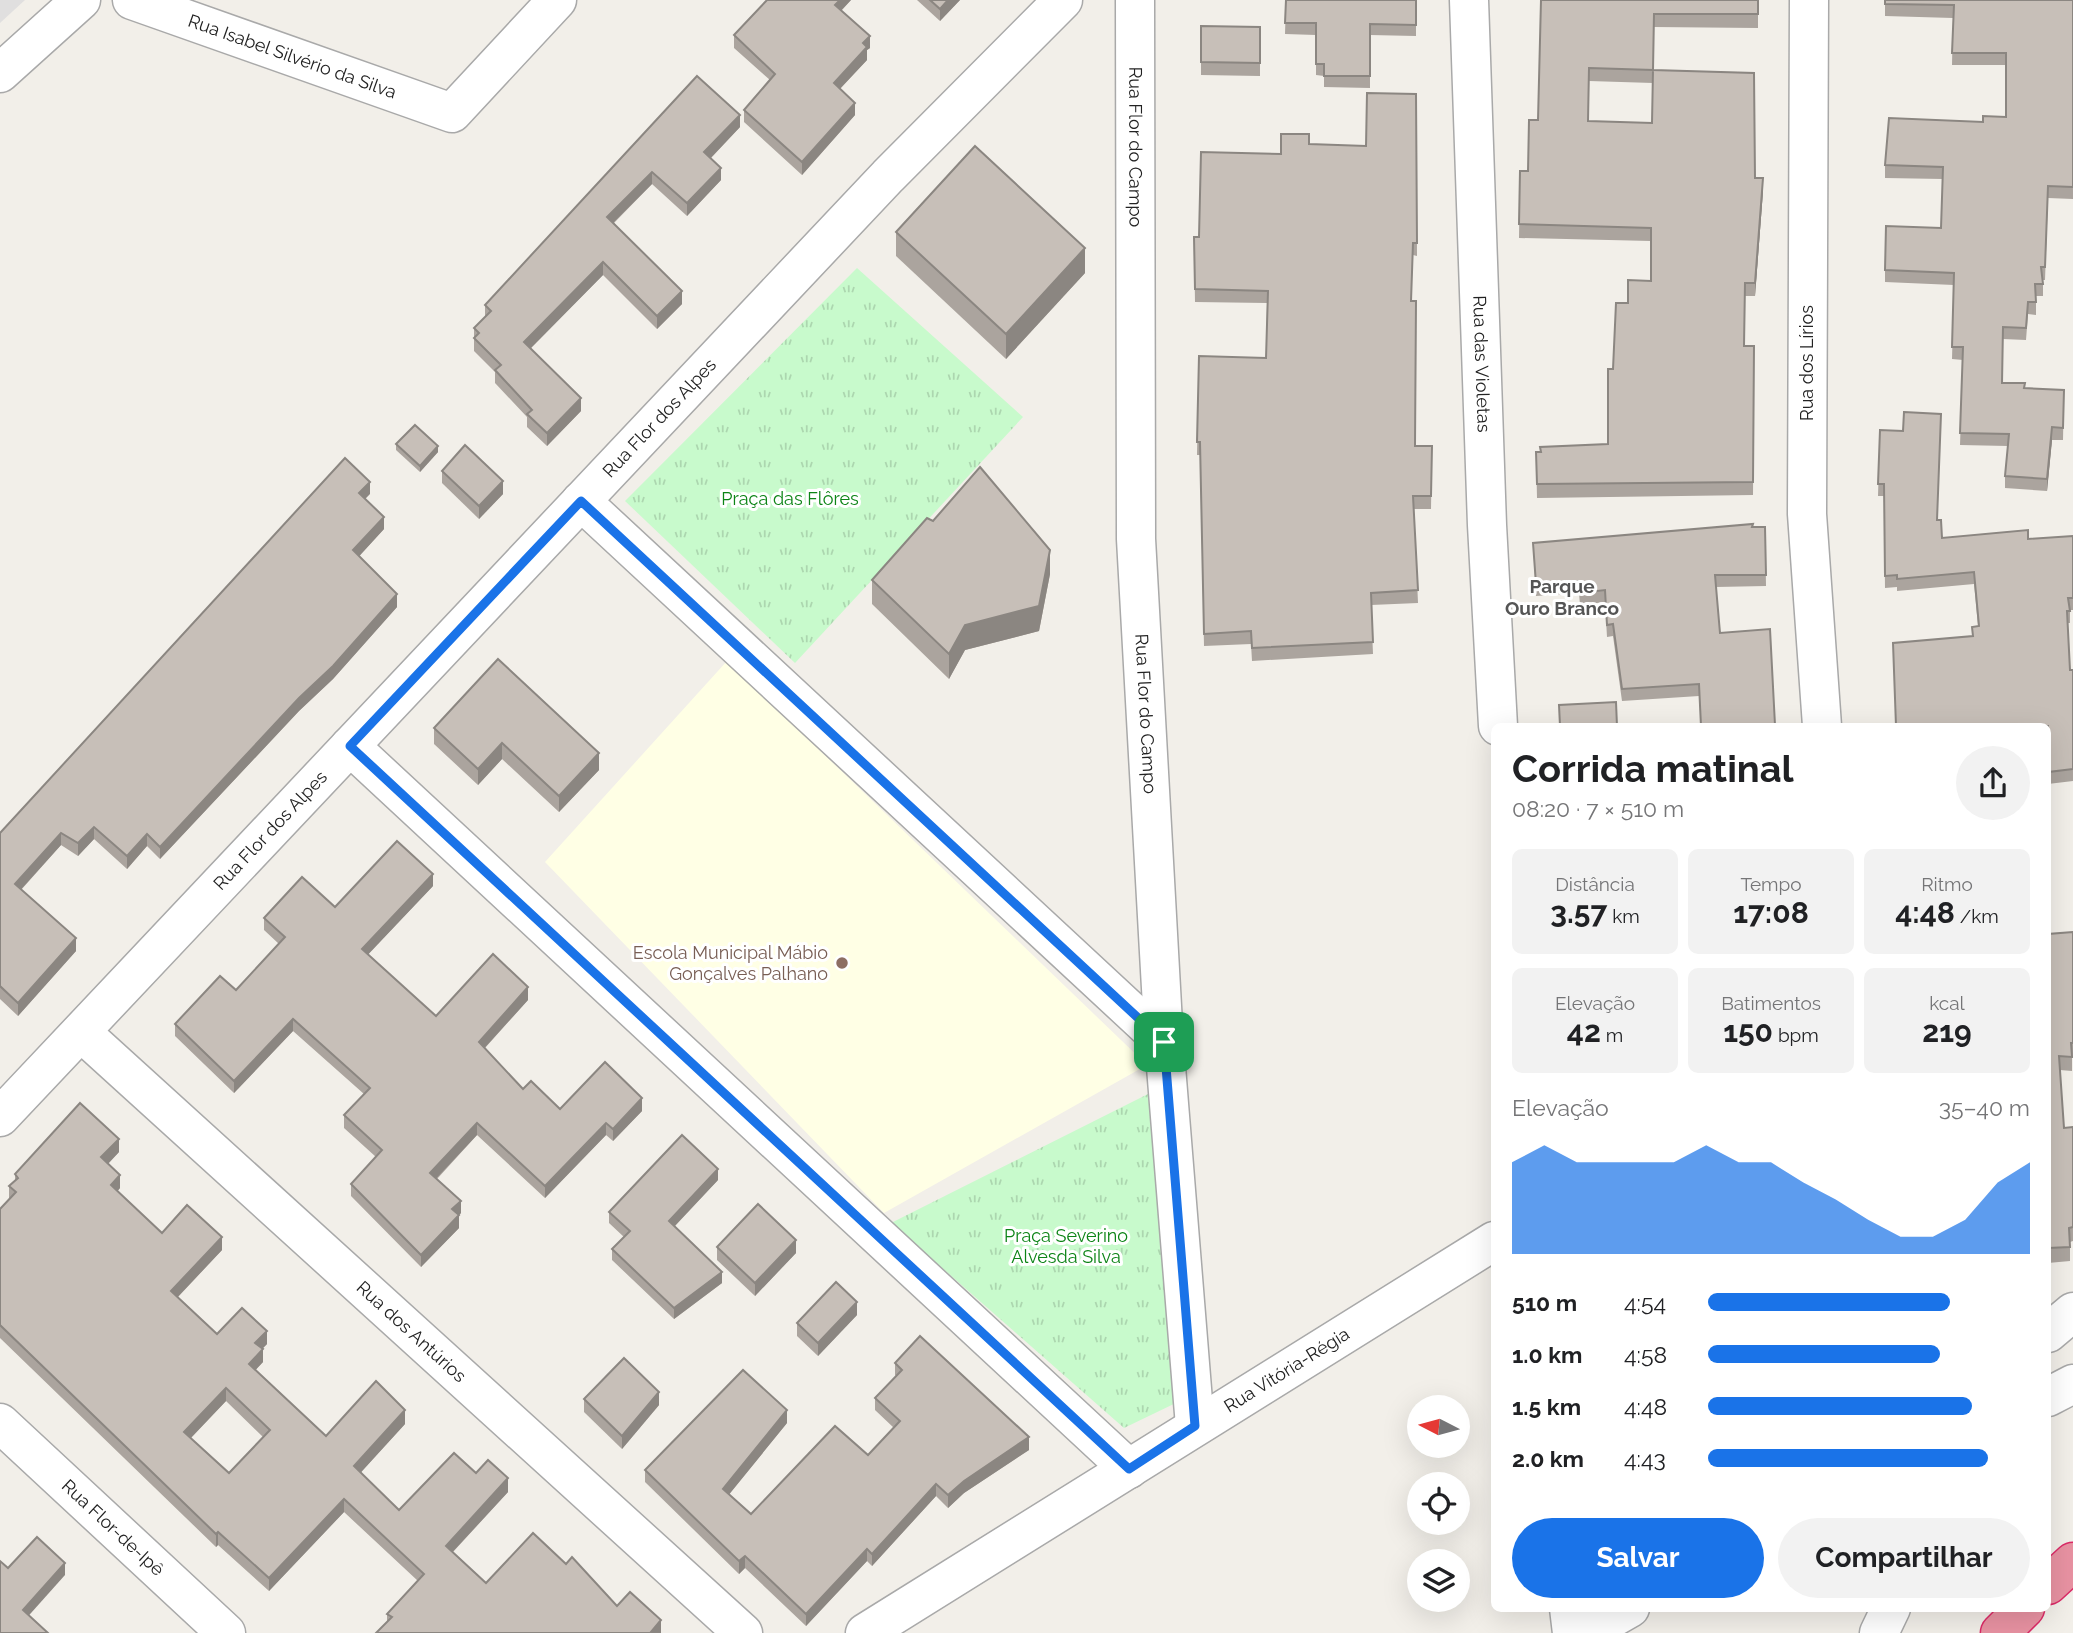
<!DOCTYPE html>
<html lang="pt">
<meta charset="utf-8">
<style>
body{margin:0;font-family:Raleway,sans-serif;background:#f2f2f2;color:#202124;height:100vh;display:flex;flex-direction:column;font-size:26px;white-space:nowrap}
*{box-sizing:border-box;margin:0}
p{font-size:23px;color:#757577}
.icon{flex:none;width:38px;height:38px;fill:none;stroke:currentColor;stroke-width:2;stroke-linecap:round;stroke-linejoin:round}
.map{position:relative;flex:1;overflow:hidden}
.panel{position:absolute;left:1491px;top:723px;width:560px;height:889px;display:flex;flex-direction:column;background:#fff;border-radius:10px;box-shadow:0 7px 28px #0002}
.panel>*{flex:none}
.needle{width:46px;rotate:276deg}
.fabs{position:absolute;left:1407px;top:1395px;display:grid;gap:14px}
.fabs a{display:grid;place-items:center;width:63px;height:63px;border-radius:50%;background:#fff;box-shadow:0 7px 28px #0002;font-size:35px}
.pin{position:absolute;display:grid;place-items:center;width:60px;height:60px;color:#fff;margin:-30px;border-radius:14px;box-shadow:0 4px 10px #0006}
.round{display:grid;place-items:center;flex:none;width:74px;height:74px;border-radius:37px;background:#f2f2f2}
.overview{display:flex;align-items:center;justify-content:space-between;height:119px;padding:0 21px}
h1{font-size:38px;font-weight:700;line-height:52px}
.metrics{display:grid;grid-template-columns:repeat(3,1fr);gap:10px;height:119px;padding:7px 21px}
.metrics div{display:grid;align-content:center;border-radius:10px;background:#f2f2f2;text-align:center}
.metrics b{font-size:30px;font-weight:700}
.metrics small{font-size:19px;font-weight:400}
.metrics p{font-size:19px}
.chart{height:196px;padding:14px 21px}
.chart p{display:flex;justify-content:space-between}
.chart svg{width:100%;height:126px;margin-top:7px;fill:#1a73e8;opacity:.7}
.action{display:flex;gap:14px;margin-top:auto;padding:14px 21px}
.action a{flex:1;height:80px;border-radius:42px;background:#1a73e8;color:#fff;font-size:28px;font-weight:700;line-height:80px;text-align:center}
.action a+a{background:#f2f2f2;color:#202124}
ul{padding:0 21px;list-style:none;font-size:23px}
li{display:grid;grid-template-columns:112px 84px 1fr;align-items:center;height:52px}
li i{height:18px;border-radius:9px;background:#1a73e8}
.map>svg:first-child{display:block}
.residential{fill:#e0dfdf}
.education{fill:#ffffe5}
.park{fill:url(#park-tufts)}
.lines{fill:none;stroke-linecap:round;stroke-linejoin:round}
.minor-casing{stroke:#a9a9a9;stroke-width:41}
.tertiary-casing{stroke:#a9a9a9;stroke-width:41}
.motorway-casing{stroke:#dc2a67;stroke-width:41}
.minor{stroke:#fff;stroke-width:38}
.tertiary{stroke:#fff;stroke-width:38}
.motorway{stroke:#e892a2;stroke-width:38}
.wall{fill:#aba49e;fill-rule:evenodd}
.shaded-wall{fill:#8b8681}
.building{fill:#c7bfb8;stroke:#8b8681;stroke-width:2;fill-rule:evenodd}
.route-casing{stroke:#fff;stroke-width:14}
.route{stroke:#1a73e8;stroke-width:9}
.education-dot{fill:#8d6e63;stroke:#fff;stroke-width:2.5}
.labels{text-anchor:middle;stroke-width:6;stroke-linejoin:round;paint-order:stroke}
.street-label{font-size:18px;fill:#222;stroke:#fff}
.park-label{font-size:18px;fill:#0c8416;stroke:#fff}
.education-label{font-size:18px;fill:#785e54;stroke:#fff;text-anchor:end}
.neighbourhood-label{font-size:19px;font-weight:bold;fill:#555;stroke:#fff}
</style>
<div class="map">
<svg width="2073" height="1633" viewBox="0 0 2073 1633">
<defs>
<pattern id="park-tufts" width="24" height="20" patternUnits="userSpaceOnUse" patternTransform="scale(1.75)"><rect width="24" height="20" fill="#c8facc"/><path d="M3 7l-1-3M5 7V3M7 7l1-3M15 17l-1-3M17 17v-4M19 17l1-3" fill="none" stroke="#acd6af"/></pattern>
</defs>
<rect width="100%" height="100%" fill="#f2efe9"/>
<polygon class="residential" points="0,0 25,0 0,23"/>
<polygon class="education" points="727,661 1147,1065 884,1213 545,862"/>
<g class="park">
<polygon points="857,268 1023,417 795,663 625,501"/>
<polygon points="1152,1092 1180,1401 1124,1428 891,1223"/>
</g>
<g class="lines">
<g class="minor-casing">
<g id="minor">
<path id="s1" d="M132,0L452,113L557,0"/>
<path id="s2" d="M1135,0L1136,539L1164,1042L1195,1426"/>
<path id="s3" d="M1469,0L1487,525L1498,726"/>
<polyline points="1809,0 1807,514 1822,726"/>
<polyline points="0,73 81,0"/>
<polyline points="581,501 1164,1042"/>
<polyline points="350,746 1129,1469"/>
<path id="s4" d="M81,1032L743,1633"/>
<path id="s5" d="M0,1117L888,176L1063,0"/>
<path id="s6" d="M0,1423L226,1633"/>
<polyline points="1569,1608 1572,1633"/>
<path id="s7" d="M865,1633L1494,1241"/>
</g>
</g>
<g class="tertiary-casing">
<g id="tertiary">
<polyline points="2048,1333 2073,1312"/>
<polyline points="2048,1397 2073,1384"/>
<polyline points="1586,1633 1630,1608"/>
<polyline points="1879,1633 1891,1608"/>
</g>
</g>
<g class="motorway-casing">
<g id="motorway">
<polyline points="2048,1585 2073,1562"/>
<polyline points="2000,1633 2025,1608"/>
</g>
</g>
<use href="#minor" class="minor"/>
<use href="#tertiary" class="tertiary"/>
<use href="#motorway" class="motorway"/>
</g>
<g class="wall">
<polygon points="767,0 851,0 841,11 870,48 867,50 867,60 840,89 855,115 802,175 744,122 744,110 770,80 734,48 734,35"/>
<polygon points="917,0 960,0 940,21"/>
<polygon points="1286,0 1416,0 1416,36 1370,35 1370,88 1324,87 1324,76 1316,75 1316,35 1285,34"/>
<path d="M1541,0H1758V28L1654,27L1653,70L1755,178L1763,191L1755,296H1745L1744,346H1754L1753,495L1537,498L1536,452H1540V447L1608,444L1613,369L1628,303L1651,281V241L1519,238L1520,171H1528L1538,120ZM1589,81L1653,83L1652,123L1588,121Z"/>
<polygon points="2073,0 2073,199 2048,198 2045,280 2043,280 2043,296 2036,296 2036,315 2028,314 2026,340 2003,339 2002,383 2025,388 2064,390 2063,440 2052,440 2047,491 2005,488 2005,476 2008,446 1960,445 1963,360 1952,359 1954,285 1885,282 1885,270 1941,228 1943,179 1885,178 1885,165 1983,122 2006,117 2006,65 1952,65 1953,18 1885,16 1885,4"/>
<polygon points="1201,26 1260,27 1260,76 1201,75"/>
<polygon points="697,76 740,127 711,158 721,180 687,216 652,184 614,223 682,304 657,329 603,275 530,349 581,411 547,446 527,427 527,417 495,383 495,372 474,351 474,328 485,317 485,305"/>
<polygon points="1416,94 1417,256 1413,255 1411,301 1415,446 1432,446 1431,509 1414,509 1418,603 1371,605 1373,654 1252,661 1251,644 1204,646 1200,455 1197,455 1199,356 1266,358 1267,303 1195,302 1194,237 1199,237 1281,154 1309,144 1366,146"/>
<polygon points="896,232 1085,273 1006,359 896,256"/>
<polygon points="1880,430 1903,431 1938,520 1942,538 2028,539 2073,536 2073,610 2070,610 2070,623 2067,623 2070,670 2073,670 2073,781 2048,784 2048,726 1972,636 1972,627 1978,626 1974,584 1897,591 1897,587 1885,588 1884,496 1878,496"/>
<polygon points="396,444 438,452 420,472 396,450"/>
<polygon points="442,471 503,494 479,519 442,483"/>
<polygon points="370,494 365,499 384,529 359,556 397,607 333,679 299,711 160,859 147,846 127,869 94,839 78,856 61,845 21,890 76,951 18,1016 0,999 0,833"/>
<polygon points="933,521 1050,574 1039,631 965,650 949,679 872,604 872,580"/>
<polygon points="1752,527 1765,527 1766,586 1716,587 1720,633 1770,629 1775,726 1701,726 1699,696 1622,701 1613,636 1607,637 1605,602 1580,605 1579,593 1536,596 1533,543"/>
<polygon points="498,659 599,770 559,812 502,759 478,785 434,744 434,728"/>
<polygon points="433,886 368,954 436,1016 528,1000 485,1048 523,1089 560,1109 642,1111 613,1141 606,1135 545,1198 477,1135 437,1179 461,1213 459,1215 459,1228 421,1267 351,1196 351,1184 376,1157 344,1128 344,1115 364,1094 293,1031 234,1093 175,1036 175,1024 236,990 279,944 264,930 264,918 335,907"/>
<polygon points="2073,932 2073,1057 2072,1057 2072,1071 2060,1070 2064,1128 2073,1127 2073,1241 2070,1242 2070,1261 2048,1263 2048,934"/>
<path d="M119,1152L108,1164L120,1188L117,1191L162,1233L222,1250L178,1297L217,1334L267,1344L262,1349L263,1362L255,1370L326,1436L405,1424L360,1473L399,1510L476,1473L508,1492L453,1552L486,1583L566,1564L617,1606L661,1633L387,1621V1614L418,1581L344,1512L269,1591L218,1545L216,1547L0,1338V1209L9,1199V1186L15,1181V1174ZM226,1401L263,1437L229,1473L191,1438Z"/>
<polygon points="718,1180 675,1226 722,1283 674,1319 612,1260 612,1249 624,1237 609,1223 609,1212"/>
<polygon points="717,1247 796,1253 755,1296 717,1260"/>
<polygon points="857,1315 818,1356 797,1336 797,1323"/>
<polygon points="895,1363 1029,1450 964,1493 948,1508 936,1496 872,1566 867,1561 806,1626 745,1568 739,1574 645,1482 645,1470 787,1423 729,1494 751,1514 868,1455 894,1428 875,1410 875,1398 896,1376 895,1375"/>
<polygon points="584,1399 659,1405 622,1449 584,1412"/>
</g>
<g class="shaded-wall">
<polygon points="840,0 851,0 835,17 835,5"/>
<polygon points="948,0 960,0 940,21 940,9"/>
<polygon points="870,36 870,48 867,50 867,60 834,95 834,83 863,43"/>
<polygon points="855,103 855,115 802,175 802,162"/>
<polygon points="740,115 740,127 704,165 704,152"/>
<polygon points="721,168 721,180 687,216 687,203"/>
<polygon points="652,172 652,184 607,229 607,217"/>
<polygon points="1763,178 1763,191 1755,296 1755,283"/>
<polygon points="1085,248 1085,273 1006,359 1006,334"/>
<polygon points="603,262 603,275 524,355 524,342"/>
<polygon points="682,291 682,304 657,329 657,316"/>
<polygon points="581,398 581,411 547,446 547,433"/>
<polygon points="2052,427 2052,440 2047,491 2047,479"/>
<polygon points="438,446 438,452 420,472 420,466"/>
<polygon points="503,481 503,494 479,519 479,506"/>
<polygon points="370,482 370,494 359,505 359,493"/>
<polygon points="384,517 384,529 353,563 353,550"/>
<polygon points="1050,550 1050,574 1039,631 965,650 949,679 949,654 965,625"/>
<polygon points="397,594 397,607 333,679 299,711 160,859 160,847"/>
<polygon points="502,743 502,759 478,785 478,769"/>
<polygon points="599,753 599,770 559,812 559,796"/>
<polygon points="94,827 94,839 78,856 78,843"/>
<polygon points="61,833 61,845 15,896 15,884"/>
<polygon points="147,834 147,846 127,869 127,856"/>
<polygon points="433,874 433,886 362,961 362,949"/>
<polygon points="76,938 76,951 18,1016 18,1003"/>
<polygon points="528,987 528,1000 479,1054 479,1042"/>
<polygon points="293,1019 293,1031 234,1093 234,1081"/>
<polygon points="642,1098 642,1111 613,1141 613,1129"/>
<polygon points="477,1123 477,1135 430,1185 430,1173"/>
<polygon points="606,1123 606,1135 545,1198 545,1186"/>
<polygon points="119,1139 119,1152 101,1171 101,1157"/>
<polygon points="718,1169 718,1180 669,1232 669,1221"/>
<polygon points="120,1175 120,1188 111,1199 111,1185"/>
<polygon points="461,1201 461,1213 459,1215 459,1228 421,1267 421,1255 452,1209"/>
<polygon points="222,1237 222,1250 171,1304 171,1291"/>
<polygon points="796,1240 796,1253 755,1296 755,1283"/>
<polygon points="722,1272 722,1283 674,1319 674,1308"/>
<polygon points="857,1302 857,1315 818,1356 818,1343"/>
<polygon points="267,1331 267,1344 255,1356 255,1343"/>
<polygon points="263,1349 263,1362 249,1377 249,1364"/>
<polygon points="226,1388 226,1401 184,1445 184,1432"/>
<polygon points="659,1392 659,1405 622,1449 622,1436"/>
<polygon points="405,1410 405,1424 354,1480 354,1466"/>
<polygon points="787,1410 787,1423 723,1502 723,1489"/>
<polygon points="1029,1437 1029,1450 964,1493 948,1508 948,1495 964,1481"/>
<polygon points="508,1478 508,1492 446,1559 446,1546"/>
<polygon points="936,1484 936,1496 872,1566 872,1554"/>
<polygon points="344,1499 344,1512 269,1591 269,1578"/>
<polygon points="218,1532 218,1545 216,1547 216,1534"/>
<polygon points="867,1549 867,1561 806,1626 806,1614"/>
<polygon points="745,1556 745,1568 739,1574 739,1561"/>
<polygon points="65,1563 65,1575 23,1622 23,1610"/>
<polygon points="661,1620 661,1633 651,1633 651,1632"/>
</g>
<g class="building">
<polygon points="767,0 840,0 835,5 870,36 863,43 867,47 834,83 855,103 802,162 744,110 775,74 734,35"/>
<polygon points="930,0 948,0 940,9"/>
<polygon points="1286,0 1416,0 1416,25 1370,24 1370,76 1324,76 1324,64 1316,64 1316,23 1285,23"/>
<path d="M1541,0H1758V14H1654L1653,70L1754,73L1755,178H1763L1755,283H1745L1744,346H1754L1753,482L1537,484L1536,452H1541L1540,447L1608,444V369H1613L1616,303H1628V280L1651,281V228L1519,224L1520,171H1528L1529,120H1538ZM1589,68L1653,70L1652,123L1588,121Z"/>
<polygon points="1885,0 2073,0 2073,187 2048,186 2045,267 2041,267 2043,284 2035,284 2036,302 2028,302 2026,328 2003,327 2002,383 2025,383 2024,388 2064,390 2063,428 2052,427 2047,479 2005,476 2009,434 1960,433 1963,347 1952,347 1954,273 1885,270 1886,226 1941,228 1943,167 1885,165 1889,118 1983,122 1983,116 2006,117 2006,53 1952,53 1954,5 1885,4"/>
<polygon points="1201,26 1260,27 1260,63 1201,62"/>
<polygon points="697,76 740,115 704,152 721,168 687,203 652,172 607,217 682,291 657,316 603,262 524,342 581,398 547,433 527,414 532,410 495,370 501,365 474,338 479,333 474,328 491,311 485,305"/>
<polygon points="1367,93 1416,94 1417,243 1413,243 1411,301 1416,301 1415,446 1432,446 1431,496 1413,496 1418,590 1371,593 1373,642 1252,648 1251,631 1204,634 1200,442 1197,442 1199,356 1266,358 1268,291 1195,289 1194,237 1199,237 1201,152 1281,154 1281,134 1309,134 1309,144 1366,146"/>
<polygon points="975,146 1085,248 1006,334 896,232"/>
<polygon points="1904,412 1941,414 1937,520 1941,520 1942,538 2028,530 2028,539 2073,536 2073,598 2068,598 2070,611 2067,611 2070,670 2073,670 2073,769 2048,772 2048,726 1896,726 1893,643 1973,636 1972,627 1979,626 1974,572 1897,579 1897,575 1885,576 1884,484 1878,484 1880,430 1903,431"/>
<polygon points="415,425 438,446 420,466 396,444"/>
<polygon points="465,445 503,481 479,506 442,471"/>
<polygon points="345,458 370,482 359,493 384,517 353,550 397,594 333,666 299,698 160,847 147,834 127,856 94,827 78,843 61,833 15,884 76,938 18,1003 0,986 0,833"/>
<polygon points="980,467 1050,550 1039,606 965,625 949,654 872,580 927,518 933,521"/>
<polygon points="1753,524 1752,527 1765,527 1766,575 1715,575 1720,633 1770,629 1775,725 1761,726 1701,726 1699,684 1622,689 1613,624 1607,625 1605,590 1580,593 1579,581 1536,584 1533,543"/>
<polygon points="498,659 599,753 559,796 502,743 478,769 434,728"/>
<polygon points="1616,702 1617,726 1560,726 1559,705"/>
<polygon points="397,841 433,874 362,949 436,1016 493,954 528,987 479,1042 523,1089 531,1081 560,1109 605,1062 642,1098 613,1129 606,1123 545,1186 477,1123 430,1173 461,1201 452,1209 459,1215 421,1255 351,1184 382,1150 344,1115 370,1088 293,1019 234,1081 175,1024 220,976 236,990 285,937 264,918 302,877 335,907"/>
<polygon points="2073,932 2073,1043 2071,1043 2072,1057 2059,1056 2064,1128 2073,1127 2073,1227 2069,1228 2070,1247 2048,1248 2048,934"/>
<path d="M80,1103L119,1139L101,1157L120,1175L111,1185L162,1233L187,1205L222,1237L171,1291L217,1334L242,1308L267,1331L255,1343L263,1349L249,1364L326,1436L376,1381L405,1410L354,1466L399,1510L454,1453L476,1473L488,1460L508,1478L446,1546L486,1583L533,1533L566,1564L572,1557L617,1606L630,1592L661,1620L651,1632L652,1633H376L392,1617L387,1614L424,1574L344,1499L269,1578L218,1532L216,1534L0,1325V1209L16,1192L9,1186L18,1178L15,1174ZM226,1388L270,1430L229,1473L184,1432Z"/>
<polygon points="682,1135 718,1169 669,1221 722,1272 674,1308 612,1249 630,1231 609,1212"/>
<polygon points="758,1204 796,1240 755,1283 717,1247"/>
<polygon points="836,1282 857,1302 818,1343 797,1323"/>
<polygon points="920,1336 1029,1437 964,1481 948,1495 936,1484 872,1554 867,1549 806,1614 745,1556 739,1561 645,1470 743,1370 787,1410 723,1489 751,1514 835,1426 868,1455 900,1421 875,1398 902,1370 895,1363"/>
<polygon points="624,1358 659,1392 622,1436 584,1399"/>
<polygon points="37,1537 65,1563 23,1610 48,1633 0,1633 0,1561 8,1568"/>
</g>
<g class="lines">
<g class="route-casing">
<polygon id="route" points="581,501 1164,1042 1195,1426 1129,1469 350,746"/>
</g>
<use href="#route" class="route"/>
</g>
<circle class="education-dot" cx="842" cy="963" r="7"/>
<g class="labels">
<g class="street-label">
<text dy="6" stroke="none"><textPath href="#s1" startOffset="170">Rua Isabel Silvério da Silva</textPath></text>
<text dy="6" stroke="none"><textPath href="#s2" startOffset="147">Rua Flor do Campo</textPath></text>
<text dy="6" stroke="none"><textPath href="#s3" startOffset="364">Rua das Violetas</textPath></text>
<text transform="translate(1807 363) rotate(-90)" y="6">Rua dos Lírios</text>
<text dy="6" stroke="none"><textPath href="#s5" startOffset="961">Rua Flor dos Alpes</textPath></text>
<text dy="6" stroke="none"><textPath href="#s2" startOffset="714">Rua Flor do Campo</textPath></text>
<text dy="6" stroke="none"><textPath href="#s5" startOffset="394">Rua Flor dos Alpes</textPath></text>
<text dy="6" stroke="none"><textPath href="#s4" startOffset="446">Rua dos Antúrios</textPath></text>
<text dy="6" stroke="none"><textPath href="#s7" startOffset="497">Rua Vitória-Régia</textPath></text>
<text dy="6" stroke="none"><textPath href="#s6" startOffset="154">Rua Flor-de-Ipê</textPath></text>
</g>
<g class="park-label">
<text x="790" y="505">Praça das Flôres</text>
<text x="1066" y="1242">Praça Severino<tspan x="1066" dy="21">Alvesda Silva</tspan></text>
</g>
<g class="education-label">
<text x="828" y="959">Escola Municipal Mábio<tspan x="828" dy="21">Gonçalves Palhano</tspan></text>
</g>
<g class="neighbourhood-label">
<text x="1562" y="593">Parque<tspan x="1562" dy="22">Ouro Branco</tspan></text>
</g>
</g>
</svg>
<div class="fabs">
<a><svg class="needle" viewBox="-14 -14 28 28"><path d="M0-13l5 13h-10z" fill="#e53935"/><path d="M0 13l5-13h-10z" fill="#757577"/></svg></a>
<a><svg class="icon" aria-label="locate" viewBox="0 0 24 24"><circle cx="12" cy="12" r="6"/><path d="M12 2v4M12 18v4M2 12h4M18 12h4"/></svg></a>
<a><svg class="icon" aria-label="layers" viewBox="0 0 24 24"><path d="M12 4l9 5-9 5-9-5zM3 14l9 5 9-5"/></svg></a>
</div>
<div class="pin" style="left:1164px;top:1042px;background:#1e9e55"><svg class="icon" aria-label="arrive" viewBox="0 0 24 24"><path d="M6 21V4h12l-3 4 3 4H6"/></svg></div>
<section class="panel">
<div class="overview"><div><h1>Corrida matinal</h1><p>08:20 · 7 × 510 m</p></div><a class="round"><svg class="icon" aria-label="share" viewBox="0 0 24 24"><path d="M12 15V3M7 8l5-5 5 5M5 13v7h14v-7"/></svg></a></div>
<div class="metrics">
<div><p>Distância</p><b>3.57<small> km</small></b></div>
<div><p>Tempo</p><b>17:08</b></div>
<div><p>Ritmo</p><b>4:48<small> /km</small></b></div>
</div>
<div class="metrics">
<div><p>Elevação</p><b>42<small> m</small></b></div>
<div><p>Batimentos</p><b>150<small> bpm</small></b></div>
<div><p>kcal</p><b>219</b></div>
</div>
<div class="chart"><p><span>Elevação</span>35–40 m</p>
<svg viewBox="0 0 160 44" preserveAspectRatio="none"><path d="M0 44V12L10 6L20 12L30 12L40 12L50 12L60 6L70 12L80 12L90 19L100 25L110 32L120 38L130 38L140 32L150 19L160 12V44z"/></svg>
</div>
<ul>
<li><b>510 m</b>4:54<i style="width:75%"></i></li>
<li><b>1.0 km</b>4:58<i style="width:72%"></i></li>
<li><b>1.5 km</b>4:48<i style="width:82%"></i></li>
<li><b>2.0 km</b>4:43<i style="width:87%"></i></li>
</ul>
<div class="action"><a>Salvar</a><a>Compartilhar</a></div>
</section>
</div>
